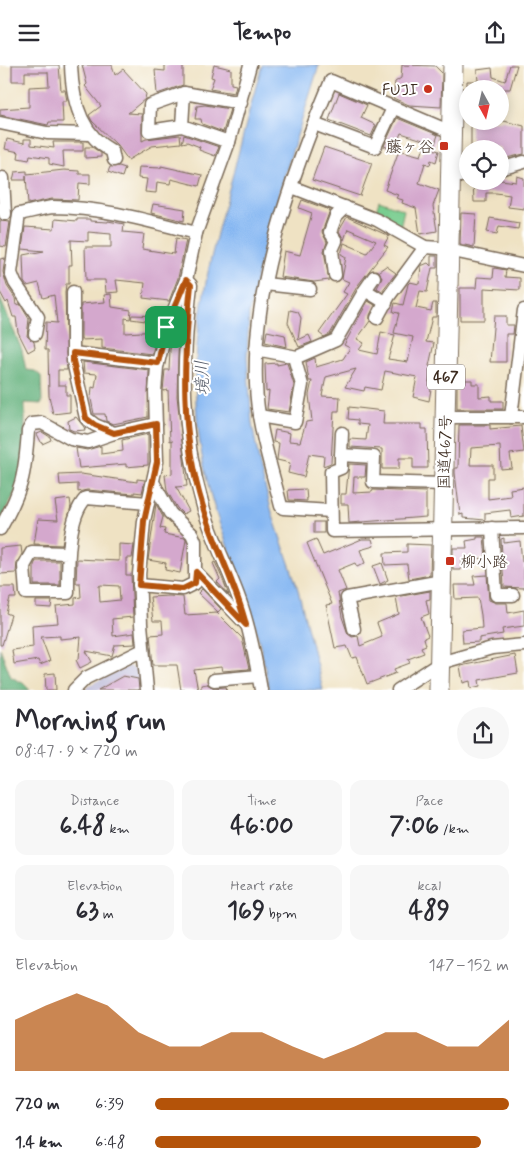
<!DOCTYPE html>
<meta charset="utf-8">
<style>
body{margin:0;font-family:Mynerve,"Klee One",sans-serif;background:#f7f7f7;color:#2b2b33;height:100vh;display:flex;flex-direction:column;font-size:19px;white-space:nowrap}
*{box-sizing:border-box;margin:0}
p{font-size:16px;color:#7c7c81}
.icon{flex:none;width:28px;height:28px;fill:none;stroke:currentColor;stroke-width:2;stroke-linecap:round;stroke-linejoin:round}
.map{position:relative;height:625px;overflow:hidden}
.side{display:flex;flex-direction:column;background:#fff;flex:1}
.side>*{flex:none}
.needle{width:32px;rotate:172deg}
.fabs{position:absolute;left:459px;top:15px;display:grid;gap:10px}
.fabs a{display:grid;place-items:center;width:50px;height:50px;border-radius:50%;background:#fff;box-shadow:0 2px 12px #0003;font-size:25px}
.pin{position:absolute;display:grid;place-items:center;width:42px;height:42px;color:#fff;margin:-21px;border-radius:10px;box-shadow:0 2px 8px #0006}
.round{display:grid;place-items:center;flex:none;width:52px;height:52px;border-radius:26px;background:#f7f7f7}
.headline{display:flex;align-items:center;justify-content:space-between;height:85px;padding:0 15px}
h1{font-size:28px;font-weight:700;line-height:38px}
.stats{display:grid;grid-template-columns:repeat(3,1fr);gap:8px;height:85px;padding:5px 15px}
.stats div{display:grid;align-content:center;border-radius:12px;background:#f7f7f7;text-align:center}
.stats b{font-size:25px;font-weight:700}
.stats small{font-size:14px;font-weight:400}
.stats p{font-size:14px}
.chart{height:140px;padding:10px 15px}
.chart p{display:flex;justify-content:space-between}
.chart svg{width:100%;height:90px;margin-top:5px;fill:#b45309;opacity:.7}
ul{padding:0 15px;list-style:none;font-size:16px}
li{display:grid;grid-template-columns:80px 60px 1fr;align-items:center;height:38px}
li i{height:12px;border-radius:6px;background:#b45309}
header{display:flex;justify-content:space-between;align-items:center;height:65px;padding:0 15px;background:#fff;font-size:22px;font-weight:700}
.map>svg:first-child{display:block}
.industrial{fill:#c3c1db}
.green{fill:#79cd90;stroke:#5a7c57}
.forest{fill:#62b07a;stroke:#4e6d4c}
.water{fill:#86b7f2;stroke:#607088}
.building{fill:#d4a8cd;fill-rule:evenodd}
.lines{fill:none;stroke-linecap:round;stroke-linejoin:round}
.minor-casing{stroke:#7a6a58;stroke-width:15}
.highway-casing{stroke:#7a6a58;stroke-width:21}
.minor{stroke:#fff;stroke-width:12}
.highway{stroke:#fff;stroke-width:19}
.route-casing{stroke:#fff;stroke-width:10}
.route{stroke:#b45309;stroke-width:6}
.poi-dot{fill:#c8321e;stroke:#fff;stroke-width:2}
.labels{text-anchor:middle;stroke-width:4;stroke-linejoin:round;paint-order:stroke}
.shield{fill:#fff;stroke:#766a62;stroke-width:1}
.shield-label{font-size:15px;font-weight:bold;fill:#3b2a1e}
.poi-label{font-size:16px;fill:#3b2a1e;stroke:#fff;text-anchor:end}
.street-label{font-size:16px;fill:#3b2a1e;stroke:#fff}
.water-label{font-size:18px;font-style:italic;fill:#555b68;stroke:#fff}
</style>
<header><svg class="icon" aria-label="menu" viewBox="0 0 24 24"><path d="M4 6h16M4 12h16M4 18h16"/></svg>Tempo<svg class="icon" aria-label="share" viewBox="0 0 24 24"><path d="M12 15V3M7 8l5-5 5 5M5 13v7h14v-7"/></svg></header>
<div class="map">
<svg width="524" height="625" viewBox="0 0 524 625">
<rect width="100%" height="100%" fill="#fff"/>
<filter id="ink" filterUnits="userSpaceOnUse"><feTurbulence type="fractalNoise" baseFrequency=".02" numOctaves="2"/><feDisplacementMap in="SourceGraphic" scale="10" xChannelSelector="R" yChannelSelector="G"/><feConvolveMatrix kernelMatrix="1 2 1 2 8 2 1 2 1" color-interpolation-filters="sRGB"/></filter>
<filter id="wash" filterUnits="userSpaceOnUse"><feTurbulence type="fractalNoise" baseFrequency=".0096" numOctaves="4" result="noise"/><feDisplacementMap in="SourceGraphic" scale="20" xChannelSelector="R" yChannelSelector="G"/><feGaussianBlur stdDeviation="1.12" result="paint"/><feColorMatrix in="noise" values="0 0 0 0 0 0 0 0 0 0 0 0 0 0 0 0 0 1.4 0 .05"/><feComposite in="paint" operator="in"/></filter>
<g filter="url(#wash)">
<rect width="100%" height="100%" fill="#efe2c3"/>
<polygon class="industrial" points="128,601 138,605 143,616 141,625 85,625 89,620"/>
<polygon class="green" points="379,136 404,145 399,167 374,153"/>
<g class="forest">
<polygon points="0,233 22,285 26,305 35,306 41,311 42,339 25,338 25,407 0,458"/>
<polygon points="0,583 11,612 23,618 30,625 0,625"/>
</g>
<path class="water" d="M319,0L272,151L257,211L249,248L247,292L252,359L261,406L273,451L297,521L323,625H269C264,595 257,565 248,537C234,495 215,454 206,411C183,309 201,223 229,124C240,83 250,41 262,0Z"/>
<g id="blocks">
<g class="building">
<polygon points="12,0 59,0 61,25 65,25 67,36 62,36 63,57 49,57 48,60 0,50 0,44 29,42 29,22 49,21 48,7 25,7 25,16 12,16"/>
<polygon points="82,0 112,0 115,10 123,4 146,29 145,34 128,48 142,49 142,76 146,74 180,70 181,78 152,81 128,95 118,81 92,56 89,50 101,41 85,21 87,19"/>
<polygon points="165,0 183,0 183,20 157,29 155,5 165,6"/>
<polygon points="214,0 231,4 231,19 236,20 234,28 210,24 214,13 211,12"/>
<polygon points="402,0 435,1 442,8 441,42 409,40 393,33 395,17 401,13"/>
<polygon points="510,0 517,0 510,24 467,24 467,16 478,16 477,5 492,3 493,12 505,16"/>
<polygon points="339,28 367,40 361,53 376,60 371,71 329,55"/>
<polygon points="205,40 230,44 223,67 202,59 201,54 195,54 197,41"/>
<polygon points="397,53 438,70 433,84 439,86 436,97 431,95 430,100 425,98 419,118 439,125 433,141 437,166 420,169 416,143 402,138 403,135 396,133 398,130 385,125 399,85 421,91 426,76 401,68 394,85 384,81"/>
<polygon points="471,56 504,56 524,61 524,89 502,94 501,84 498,82 471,82"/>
<polygon points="184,70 219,82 215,91 199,85 200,82 187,77 182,78"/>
<polygon points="7,74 24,78 24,74 31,74 31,80 54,83 53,77 83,77 83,86 63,86 64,102 49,99 49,93 30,90 29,95 18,93 19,87 5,84"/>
<polygon points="85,82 92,82 101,88 101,92 85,93"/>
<polygon points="324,82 372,98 360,131 312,115"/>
<polygon points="119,101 125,103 122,112 108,107 110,102"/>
<polygon points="161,101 202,110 199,121 171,114 170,119 157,117 156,128 145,127 147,114 138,113 139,102 161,103"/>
<polygon points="64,105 79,106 79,109 90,109 90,119 79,118 78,135 52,134 28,139 26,110 26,115 13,115 15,107 27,106 27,109"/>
<polygon points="517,111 524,113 524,144 508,142 510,130 496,128 486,128 486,137 474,137 473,116 501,115 516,117"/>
<polygon points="302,135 330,145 322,167 327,177 324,186 329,215 314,217 280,212 284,186 300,190 312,148 299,143"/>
<polygon points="153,139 185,144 184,156 151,148"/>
<polygon points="461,148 476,149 474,182 460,179"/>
<polygon points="347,152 389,171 384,180 388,182 358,220 330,269 324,272 319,268 347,229 343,227 349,217 342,214 346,192 341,189 344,178 367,188 376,176 348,164 344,175 339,166"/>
<polygon points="490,153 519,158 518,164 499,161 497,169 487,167"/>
<polygon points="55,154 77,156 77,154 90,154 90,156 108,157 108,156 124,159 123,167 144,169 142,184 174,189 176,173 186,175 178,213 169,236 143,233 145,218 116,215 118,227 106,228 105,215 86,215 85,182 111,182 111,169 88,167 88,176 71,175 72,200 69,200 69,219 66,219 65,227 67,305 58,305 58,320 66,320 66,330 70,330 70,347 53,349 49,331 48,285 45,285 46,257 57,258 54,230 43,233 39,218 27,221 24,217 23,190 44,186 22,184 25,162 54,164"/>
<polygon points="0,156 10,157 6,182 0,181"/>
<polygon points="431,191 437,191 437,203 432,203 427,227 420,226 416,243 431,246 433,238 436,238 436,252 432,252 426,277 434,278 429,301 432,302 429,317 432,318 429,336 413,332 417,312 385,306 381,325 365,322 364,326 345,322 356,304 326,312 322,331 340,332 339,346 334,346 331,398 323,401 324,391 309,389 304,412 288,408 290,398 277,395 279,378 273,377 275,365 290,368 289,376 300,377 306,357 312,356 309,330 312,316 309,316 306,297 315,293 316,302 343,294 350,283 344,280 368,236 375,240 370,250 370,256 357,274 364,278 359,285 377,289 381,267 395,270 388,294 408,297 413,272 394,268 399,248 393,247 395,238 403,240 408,219 410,217 419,219 421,201 428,198 431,201"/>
<polygon points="5,193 3,207 7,221 15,233 16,240 20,239 29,254 27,271 34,277 35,283 28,287 18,267 16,252 13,252 8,236 6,238 0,227 0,194"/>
<polygon points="386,201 396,208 382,226 377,223 382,213 379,206"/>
<polygon points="494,203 506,205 505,212 520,213 520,225 484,223 484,255 460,255 460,223 476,223 477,212 493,213"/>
<polygon points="111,229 112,242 131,245 130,254 125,253 125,268 158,266 152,289 102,283 102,274 81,275 81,239 105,237 104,230"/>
<polygon points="290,245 298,247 301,253 298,275 309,270 312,277 299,282 288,258"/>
<polygon points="132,250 161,251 160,258 131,254"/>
<polygon points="494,251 506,251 506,260 514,260 513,269 506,269 506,297 490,297"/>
<polygon points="179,264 177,331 187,421 176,422 189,446 183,449 177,443 167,426 165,410 172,409 172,375 170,376 168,325 163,326 165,305 169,305 170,285 175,265"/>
<polygon points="267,266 285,270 287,282 265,277"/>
<polygon points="83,297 149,305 148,352 113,359 106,356 105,349 94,349 91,334 92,322 95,323 97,309 84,308"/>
<polygon points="277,298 277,300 287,298 294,320 289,347 267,344 269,326 266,327 265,299"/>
<polygon points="457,315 472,315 472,319 479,319 479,332 491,331 491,336 503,336 503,344 457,344"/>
<polygon points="349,342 384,346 383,359 422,359 422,364 427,364 428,403 413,403 413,393 399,393 399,404 382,404 382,384 350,382 350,374 366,375 368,360 358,359 358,355 348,354"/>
<polygon points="76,352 84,362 85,365 74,366 69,364 68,356"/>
<polygon points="459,360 490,360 490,364 521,361 524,387 510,389 512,403 501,404 500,381 471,383 470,400 493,400 493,413 488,413 488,434 511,431 510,424 524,422 524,451 511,453 510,445 485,448 485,455 463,453 463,449 460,450 455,408 455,403 458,403"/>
<polygon points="42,367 50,372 51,375 42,379 37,369"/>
<polygon points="148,369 148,400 126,402 126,399 79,403 76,383 87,385 101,381 101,389 123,386 122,375"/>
<polygon points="349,399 366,400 365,412 354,412 353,428 372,427 373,425 426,427 426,452 349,458 348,439 341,439 341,429 346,429"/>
<polygon points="81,409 137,417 137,414 145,415 142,428 134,427 134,429 87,425 78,427 78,419 60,420 59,410"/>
<polygon points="306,424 307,436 289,435 288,425"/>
<polygon points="70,434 71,441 62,480 34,479 38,454 58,455 55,436"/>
<polygon points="156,439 163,452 160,463 165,464 164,469 185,473 186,475 180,508 165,505 166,498 148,495"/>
<rect x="314" y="457" width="10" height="11"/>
<polygon points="477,472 484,472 486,493 461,495 461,505 453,505 453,483 467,483 466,476 477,474"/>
<polygon points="504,473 504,478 520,476 522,497 524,497 524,523 504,522 501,474"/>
<polygon points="316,474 323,490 362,474 372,474 374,481 360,485 365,498 357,502 355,498 338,505 346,525 338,528 342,552 348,569 352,572 358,571 360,581 382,572 377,558 399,549 396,532 430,526 430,534 426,535 429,549 421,552 428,571 424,573 426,580 421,582 424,588 408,594 410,598 394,604 396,608 367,619 357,592 352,593 347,581 335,583 326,540 332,539 307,478"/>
<path d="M119,479L134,480L132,493H126V510H131L133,552L112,554L113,571L134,568L135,579L115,580L112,591L86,586L92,597L80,603L76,595L79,594L81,572L60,574V571L41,572L50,596L40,600L38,595L14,599L12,585L33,582L32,560L58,558L56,541L75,539V533L81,532L80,518H76L77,494L119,496ZM101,520L119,521L120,535L100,537L99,521Z"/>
<polygon points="407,479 431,480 430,510 409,514 407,499 385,500 384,488 407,487"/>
<polygon points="21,481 22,489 17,497 16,508 0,509 0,483"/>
<polygon points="36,496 60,496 60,520 34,520 34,500"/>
<polygon points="215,497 223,515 229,530 217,517 220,514 213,498"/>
<polygon points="382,498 388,515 380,519 373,501"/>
<polygon points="487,510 489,535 496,538 507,538 508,548 524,545 524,561 502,564 503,569 479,573 479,577 463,578 462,565 482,563 481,550 478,533 455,534 454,520 475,520 473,511"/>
<polygon points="0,522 15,522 16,533 10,533 6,548 11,550 2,580 0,580"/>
<polygon points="202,524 221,544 218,547 198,528"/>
<polygon points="169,531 183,532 185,550 217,548 242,573 249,604 222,606 221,602 194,605 198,625 181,625 177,600 153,600 150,570 163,569 162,556 153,556 150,532"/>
<polygon points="36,536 52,536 51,543 36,542"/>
<polygon points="515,590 518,608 479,615 480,621 471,623 470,616 463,618 460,601"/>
<polygon points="55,608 56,625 46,625 45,609"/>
<polygon points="123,611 138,614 139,625 98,625"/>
<polygon points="207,619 214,623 226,622 227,625 201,625 201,620"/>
</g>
</g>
</g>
<g filter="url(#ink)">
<use href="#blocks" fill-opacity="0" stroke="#7a6a58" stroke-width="1"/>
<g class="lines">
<g class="minor-casing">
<g id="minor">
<path d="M71,0C72,33 80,70 112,86L114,95"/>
<polyline points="0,58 47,68 91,69"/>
<polyline points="314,59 375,82 393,43"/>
<polyline points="182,61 184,28"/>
<polyline points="229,77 182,61 149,66 150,40 184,28 241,38"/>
<polyline points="500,104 524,97"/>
<polyline points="451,112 468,110"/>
<polyline points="3,113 5,149"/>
<polyline points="292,122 377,155 425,182 439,183 524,201"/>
<polyline points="335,210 332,185 336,176 330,167 336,151 345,142"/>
<path d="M187,216L191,220C182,299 180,363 203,441C212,474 229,504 240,536C250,564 256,596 261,625"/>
<polyline points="265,219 310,224"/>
<polyline points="365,225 374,212"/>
<polyline points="73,227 73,296 86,353 95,360 114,368"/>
<polyline points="377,253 389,231 425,182"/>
<path d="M35,269L38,252L15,218L11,208L19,149C30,147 42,143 53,142C101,142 149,156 196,168"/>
<polyline points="256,284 297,292 336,275 365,225 386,238"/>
<polyline points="73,288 158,298"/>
<polyline points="259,351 295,357 302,320 294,292"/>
<polyline points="446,352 524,352"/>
<polyline points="511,352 524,245"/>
<polyline points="341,390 342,368"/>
<polyline points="444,419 373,417 374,392 341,390 341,403 331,407 332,466 524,463"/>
<path d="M331,446L283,443L281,441C271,401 257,360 256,319C252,219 293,107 331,16L451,67"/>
<polyline points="492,463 496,530 513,530"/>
<path d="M0,464C22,425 25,411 28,366L32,359L42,358L71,374L88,377L114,368L156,359"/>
<path d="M68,488L32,487L24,501L26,528H68C68,502 67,452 86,433L148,438"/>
<polyline points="196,507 246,559"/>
<polyline points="139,520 183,524 195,518 195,476 192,469 170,448 153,417"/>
<polyline points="354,564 347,533 442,516"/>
<polyline points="214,615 258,611"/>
<polyline points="74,625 86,613 143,585"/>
<polyline points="147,625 141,559 139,509 144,456 157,397 155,327 157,302 167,262 186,215 196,168 229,77 250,0"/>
<polyline points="398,625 440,598 492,583 524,580"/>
</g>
</g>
<g class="highway-casing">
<polyline id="highway" points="439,625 453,0"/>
</g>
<use href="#minor" class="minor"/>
<use href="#highway" class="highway"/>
</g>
</g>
<g class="lines" filter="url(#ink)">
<g class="route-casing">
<path id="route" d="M186,215L191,220C183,296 180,368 203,442C215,482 236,519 246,560L196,507L195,518L183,524L139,520L144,456L157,397L156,359L114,368L95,360L86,353L73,296V288L158,298L166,262Z"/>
</g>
<use href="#route" class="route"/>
</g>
<g class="poi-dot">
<circle cx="428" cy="24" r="5"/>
<rect x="439" y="76" width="10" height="10" rx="2.5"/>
<rect x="445" y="491" width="10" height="10" rx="2.5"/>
</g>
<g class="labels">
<rect class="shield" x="427" y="299.5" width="38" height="25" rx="4"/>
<g class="shield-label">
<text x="446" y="317">467</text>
</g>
<g class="poi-label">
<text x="418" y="30">FUJI</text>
<text x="434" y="87">藤ヶ谷</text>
<text x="460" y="502" text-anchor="start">柳小路</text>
</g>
<g class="street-label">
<text transform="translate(444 387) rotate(-89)" y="6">国道467号</text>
</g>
<g class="water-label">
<text transform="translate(202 313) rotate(-92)" y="6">境川</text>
</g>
</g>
</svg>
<div class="fabs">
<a><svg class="needle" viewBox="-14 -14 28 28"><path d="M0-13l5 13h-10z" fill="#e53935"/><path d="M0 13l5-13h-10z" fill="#7c7c81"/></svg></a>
<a><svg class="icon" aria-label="locate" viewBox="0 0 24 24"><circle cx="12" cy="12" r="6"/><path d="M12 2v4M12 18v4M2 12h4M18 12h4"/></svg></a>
</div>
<div class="pin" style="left:166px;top:262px;background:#1e9e55"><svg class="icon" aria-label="arrive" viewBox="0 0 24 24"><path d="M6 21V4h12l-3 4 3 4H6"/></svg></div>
</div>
<section class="side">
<div class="headline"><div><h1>Morning run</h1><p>08:47 · 9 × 720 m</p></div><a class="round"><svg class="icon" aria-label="share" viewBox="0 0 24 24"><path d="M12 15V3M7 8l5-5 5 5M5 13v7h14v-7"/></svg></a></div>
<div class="stats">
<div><p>Distance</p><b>6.48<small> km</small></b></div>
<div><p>Time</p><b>46:00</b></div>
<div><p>Pace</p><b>7:06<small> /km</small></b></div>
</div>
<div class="stats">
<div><p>Elevation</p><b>63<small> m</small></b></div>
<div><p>Heart rate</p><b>169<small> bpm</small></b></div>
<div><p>kcal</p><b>489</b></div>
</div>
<div class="chart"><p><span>Elevation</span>147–152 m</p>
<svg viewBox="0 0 160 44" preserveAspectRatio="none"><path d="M0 44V19L10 12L20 6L30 12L40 25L50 32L60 32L70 25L80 25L90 32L100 38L110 32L120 25L130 25L140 32L150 32L160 19V44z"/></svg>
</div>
<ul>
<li><b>720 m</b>6:39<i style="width:100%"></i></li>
<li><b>1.4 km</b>6:48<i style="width:92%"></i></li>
</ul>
</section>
